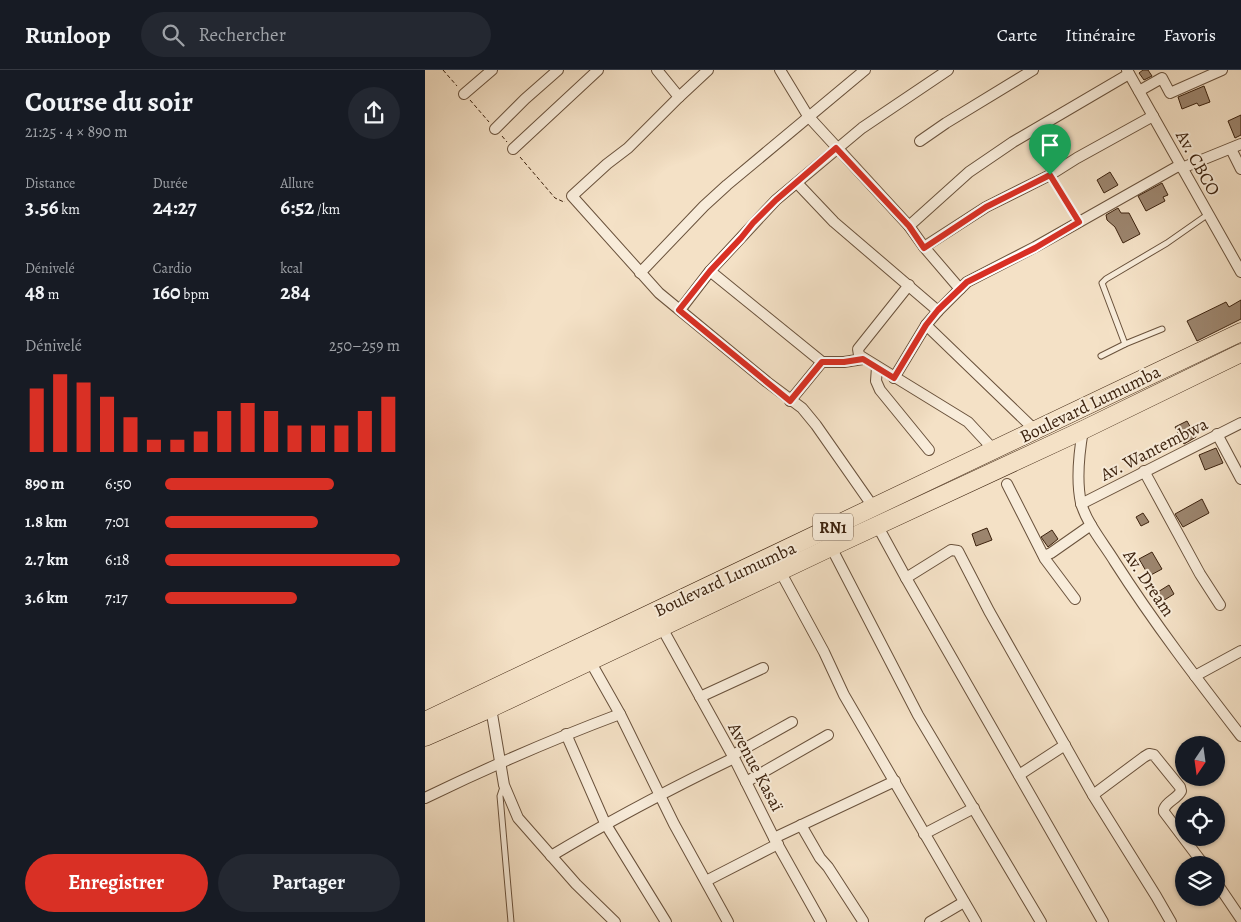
<!DOCTYPE html>
<html lang="fr">
<meta charset="utf-8">
<style>
body{margin:0;font-family:Alegreya,serif;background:#242831;color:#f1f3f6;height:100vh;display:flex;flex-direction:column;font-size:19px;white-space:nowrap}
*{box-sizing:border-box;margin:0}
p{font-size:16px;color:#9ea1a6}
.icon{flex:none;width:28px;height:28px;fill:none;stroke:currentColor;stroke-width:2;stroke-linecap:round;stroke-linejoin:round}
.map{position:relative;flex:1;overflow:hidden}
.side{display:flex;flex-direction:column;background:#171b24;width:425px}
.side>*{flex:none}
.needle{width:32px;rotate:193deg}
.controls{position:absolute;left:750px;top:666px;display:grid;gap:10px}
.controls a{display:grid;place-items:center;width:50px;height:50px;border-radius:50%;background:#171b24;box-shadow:0 1px 4px #0004;font-size:25px}
.pin{position:absolute;display:grid;place-items:center;width:42px;height:42px;color:#fff;margin:-51px -21px;border-radius:50% 50% 50% 0;rotate:-45deg;box-shadow:0 0 5px #0007}
.pin .icon{rotate:45deg}
.round{display:grid;place-items:center;flex:none;width:52px;height:52px;border-radius:26px;background:#242831}
.overview{display:flex;align-items:center;justify-content:space-between;height:85px;padding:0 25px}
h1{font-size:28px;font-weight:600;line-height:38px}
.figures{display:grid;grid-template-columns:repeat(3,1fr);gap:8px;height:85px;padding:5px 25px}
.figures div{display:grid;align-content:center}
.figures b{font-size:21px;font-weight:600}
.figures small{font-size:14px;font-weight:400}
.figures p{font-size:14px}
.chart{height:140px;padding:10px 25px}
.chart p{display:flex;justify-content:space-between}
.chart svg{width:100%;height:90px;margin-top:5px;stroke:#d93025;stroke-width:6}
.cta{display:flex;gap:10px;margin-top:auto;padding:10px 25px}
.cta a{flex:1;height:58px;border-radius:30px;background:#d93025;color:#fff;font-size:20px;font-weight:600;line-height:58px;text-align:center}
.cta a+a{background:#242831;color:#f1f3f6}
ul{padding:0 25px;list-style:none;font-size:16px}
li{display:grid;grid-template-columns:80px 60px 1fr;align-items:center;height:38px}
li i{height:12px;border-radius:6px;background:#d93025}
header{display:flex;align-items:center;gap:30px;box-sizing:border-box;height:70px;padding:0 25px;background:#171b24;border-bottom:1px solid #363941}
header strong{font-size:24px}
nav{display:flex;gap:28px;margin-inline-start:auto;font-size:18px}
.search{width:350px;height:45px;background:#242831;display:flex;align-items:center;gap:12px;box-sizing:border-box;padding:0 18px;border-radius:28px;color:#9ea1a6;font-size:19px}
main{display:flex;flex:1;min-height:0}
.map>svg:first-child{display:block}
.building{fill:#9c856e;stroke:#3c220e}
.lines{fill:none;stroke-linecap:round;stroke-linejoin:round}
.lane-casing{stroke:#6a523c;stroke-width:7}
.street-casing{stroke:#6a523c;stroke-width:12}
.highway-casing{stroke:#3c220e;stroke-width:19}
.path{stroke:#3c220e;stroke-width:1;stroke-dasharray:4 2.5;stroke-linecap:butt}
.lane{stroke:#f8ecda;stroke-width:5}
.street{stroke:#f8ecda;stroke-width:10}
.highway{stroke:#f4e1c6;stroke-width:18}
.route-casing{stroke:#fff;stroke-width:10}
.route{stroke:#d93025;stroke-width:6}
.labels{text-anchor:middle;stroke-width:4;stroke-linejoin:round;paint-order:stroke}
.shield{fill:#f8ecda;stroke:#745f4b;stroke-width:1}
.shield-label{font-size:16px;font-weight:bold;fill:#3c220e}
.street-label{font-size:18px;fill:#3c220e;stroke:#f8ecda}
</style>
<header>
<strong>Runloop</strong>
<div class="search"><svg class="icon" aria-label="search" viewBox="0 0 24 24"><circle cx="10" cy="10" r="6"/><path d="M15 15l6 6"/></svg>Rechercher</div>
<nav><a>Carte</a><a>Itinéraire</a><a>Favoris</a></nav>
</header>
<main>
<section class="side">
<div class="overview"><div><h1>Course du soir</h1><p>21:25 · 4 × 890 m</p></div><a class="round"><svg class="icon" aria-label="share" viewBox="0 0 24 24"><path d="M12 15V3M7 8l5-5 5 5M5 13v7h14v-7"/></svg></a></div>
<div class="figures">
<div><p>Distance</p><b>3.56<small> km</small></b></div>
<div><p>Durée</p><b>24:27</b></div>
<div><p>Allure</p><b>6:52<small> /km</small></b></div>
</div>
<div class="figures">
<div><p>Dénivelé</p><b>48<small> m</small></b></div>
<div><p>Cardio</p><b>160<small> bpm</small></b></div>
<div><p>kcal</p><b>284</b></div>
</div>
<div class="chart"><p><span>Dénivelé</span>250–259 m</p>
<svg viewBox="0 0 160 44" preserveAspectRatio="none"><path d="M5 44V13M15 44V6M25 44V10M35 44V17M45 44V27M55 44V38M65 44V38M75 44V34M85 44V24M95 44V20M105 44V24M115 44V31M125 44V31M135 44V31M145 44V24M155 44V17"/></svg>
</div>
<ul>
<li><b>890 m</b>6:50<i style="width:72%"></i></li>
<li><b>1.8 km</b>7:01<i style="width:65%"></i></li>
<li><b>2.7 km</b>6:18<i style="width:100%"></i></li>
<li><b>3.6 km</b>7:17<i style="width:56%"></i></li>
</ul>
<div class="cta"><a>Enregistrer</a><a>Partager</a></div>
</section>
<div class="map">
<svg width="816" height="852" viewBox="0 0 816 852">
<rect width="100%" height="100%" fill="#f4e1c6"/>
<filter id="stains"><feTurbulence type="fractalNoise" baseFrequency=".004" numOctaves="4"/><feColorMatrix values="0 0 0 0 .2 0 0 0 0 .09 0 0 0 0 .02 0 0 0 .5 -.17"/></filter>
<radialGradient id="worn" r=".72"><stop offset=".6" stop-color="#630" stop-opacity="0"/><stop offset="1" stop-color="#630" stop-opacity=".3"/></radialGradient>
<g class="building">
<polygon points="718,0 723,0 727,6 719,10 714,3"/>
<polygon points="779,16 785,32 774,36 772,33 757,39 753,27"/>
<polygon points="816,45 816,65 810,68 803,51"/>
<polygon points="685,102 693,115 679,123 672,110"/>
<polygon points="737,113 743,125 738,127 740,131 721,141 713,126"/>
<polygon points="693,138 696,143 704,143 715,164 698,173 690,157 682,150 681,145"/>
<polygon points="816,230 816,249 772,271 762,251 801,232 804,237"/>
<polygon points="762,351 771,367 759,374 750,357"/>
<polygon points="791,378 798,393 780,400 774,385"/>
<polygon points="777,429 784,443 758,457 750,444"/>
<polygon points="718,443 724,452 716,456 711,447"/>
<polygon points="562,458 567,470 551,476 547,464"/>
<polygon points="627,460 633,469 623,477 616,467"/>
<polygon points="727,482 737,499 724,506 714,489"/>
<polygon points="744,515 749,524 733,534 728,525"/>
</g>
<g class="lines">
<g class="lane-casing">
<g id="lane">
<polyline points="700,274 677,213 681,209 742,173 782,145"/>
<polyline points="676,286 700,274 737,259"/>
<polyline points="78,717 75,726 86,852"/>
</g>
</g>
<g class="street-casing">
<g id="street">
<polyline points="232,0 254,27"/>
<polyline points="283,0 254,27 203,78 182,94 147,126 234,223 342,312 377,338 391,355 449,438"/>
<polyline points="355,0 383,46 484,156 499,177 535,219"/>
<polyline points="702,0 816,202"/>
<polyline points="714,21 737,8 745,23 797,0"/>
<polyline points="39,24 67,0"/>
<polyline points="70,59 100,29 133,0"/>
<polyline points="495,71 521,53 608,0"/>
<polyline points="88,79 173,0"/>
<polyline points="806,79 816,99"/>
<polyline points="757,98 816,74"/>
<polyline points="372,113 409,152 513,241"/>
<polyline points="484,156 544,102 588,72 704,4"/>
<polyline points="499,177 561,137 625,105 652,88 728,46"/>
<polyline points="285,201 397,292 419,292 438,289"/>
<polyline points="215,203 279,136 302,115 440,0"/>
<polyline points="484,215 433,279 434,285 543,352 569,380"/>
<polyline points="255,240 285,201 351,130 437,58 523,0"/>
<polyline points="501,255 611,361"/>
<polyline points="452,297 451,311 455,320 504,380"/>
<polyline points="469,308 501,255 513,241 542,212 610,177 755,95"/>
<polyline points="365,331 397,292"/>
<path d="M658,360C654,383 651,410 656,433C662,454 679,474 690,492C729,553 772,609 816,666"/>
<polyline points="792,364 816,409"/>
<polyline points="719,401 775,504 795,535"/>
<polyline points="582,414 620,489 650,529"/>
<polyline points="656,434 816,353"/>
<polyline points="452,455 481,508 678,852"/>
<polyline points="406,477 493,645 616,852"/>
<polyline points="619,486 626,483 666,455"/>
<polyline points="355,501 399,582 419,625 551,852"/>
<polyline points="481,508 526,480 533,481 564,541 668,725 731,826 746,852"/>
<polyline points="237,558 309,688 349,768 396,852"/>
<polyline points="165,591 195,644 249,754 303,852"/>
<polyline points="770,606 816,581"/>
<polyline points="275,627 338,598"/>
<polyline points="66,638 79,715 93,748 151,814 190,852"/>
<polyline points="141,664 180,753 241,852"/>
<polyline points="308,685 367,652"/>
<polyline points="594,705 640,675"/>
<polyline points="321,712 403,665"/>
<path d="M668,725L719,687L724,684L729,685L755,717L756,721C752,729 742,731 739,739V742L779,795"/>
<path d="M0,728C64,697 128,669 195,644"/>
<polyline points="376,755 395,788 403,797 438,851"/>
<polyline points="499,764 549,738"/>
<polyline points="349,768 470,711"/>
<path d="M126,786C186,750 247,718 309,688"/>
<polyline points="281,811 353,774"/>
<polyline points="791,812 816,849"/>
<polyline points="505,852 539,832"/>
</g>
</g>
<g class="highway-casing">
<g id="highway">
<polyline points="0,651 816,262"/>
<polyline points="0,667 66,638 406,477 658,360 816,283"/>
</g>
</g>
<g class="path">
<polyline points="18,0 32,16"/>
<polyline points="45,30 64,52"/>
<polyline points="77,66 82,72"/>
<polyline points="95,87 130,128 139,132 140,131"/>
<polyline points="629,112 650,145"/>
</g>
<use href="#lane" class="lane"/>
<use href="#street" class="street"/>
<use href="#highway" class="highway"/>
</g>
<g class="lines">
<g class="route-casing">
<polygon id="route" points="411,78 484,156 499,178 561,137 625,105 654,152 610,178 542,212 513,240 501,255 469,308 438,289 419,292 397,292 365,331 254,240 285,201 316,168 328,153 351,130"/>
</g>
<use href="#route" class="route"/>
</g>
<g class="labels">
<rect class="shield" x="388" y="443.5" width="40" height="27" rx="4"/>
<g class="shield-label">
<text x="408" y="463">RN1</text>
</g>
<g class="street-label">
<text transform="translate(773 93) rotate(61)" y="6">Av. CBCO</text>
<text transform="translate(665 334) rotate(-26)" y="6">Boulevard Lumumba</text>
<text transform="translate(729 379) rotate(-27)" y="6">Av. Wantembwa</text>
<text transform="translate(300 509) rotate(-25)" y="6">Boulevard Lumumba</text>
<text transform="translate(724 513) rotate(56)" y="6">Av. Dream</text>
<text transform="translate(331 697) rotate(62)" y="6">Avenue Kasaï</text>
</g>
</g>
<rect width="100%" height="100%" filter="url(#stains)"/>
<rect width="100%" height="100%" fill="url(#worn)"/>
</svg>
<div class="controls">
<a><svg class="needle" viewBox="-14 -14 28 28"><path d="M0-13l5 13h-10z" fill="#e53935"/><path d="M0 13l5-13h-10z" fill="#9ea1a6"/></svg></a>
<a><svg class="icon" aria-label="locate" viewBox="0 0 24 24"><circle cx="12" cy="12" r="6"/><path d="M12 2v4M12 18v4M2 12h4M18 12h4"/></svg></a>
<a><svg class="icon" aria-label="layers" viewBox="0 0 24 24"><path d="M12 4l9 5-9 5-9-5zM3 14l9 5 9-5"/></svg></a>
</div>
<div class="pin" style="left:625px;top:105px;background:#1e9e55"><svg class="icon" aria-label="arrive" viewBox="0 0 24 24"><path d="M6 21V4h12l-3 4 3 4H6"/></svg></div>
</div>
</main>
